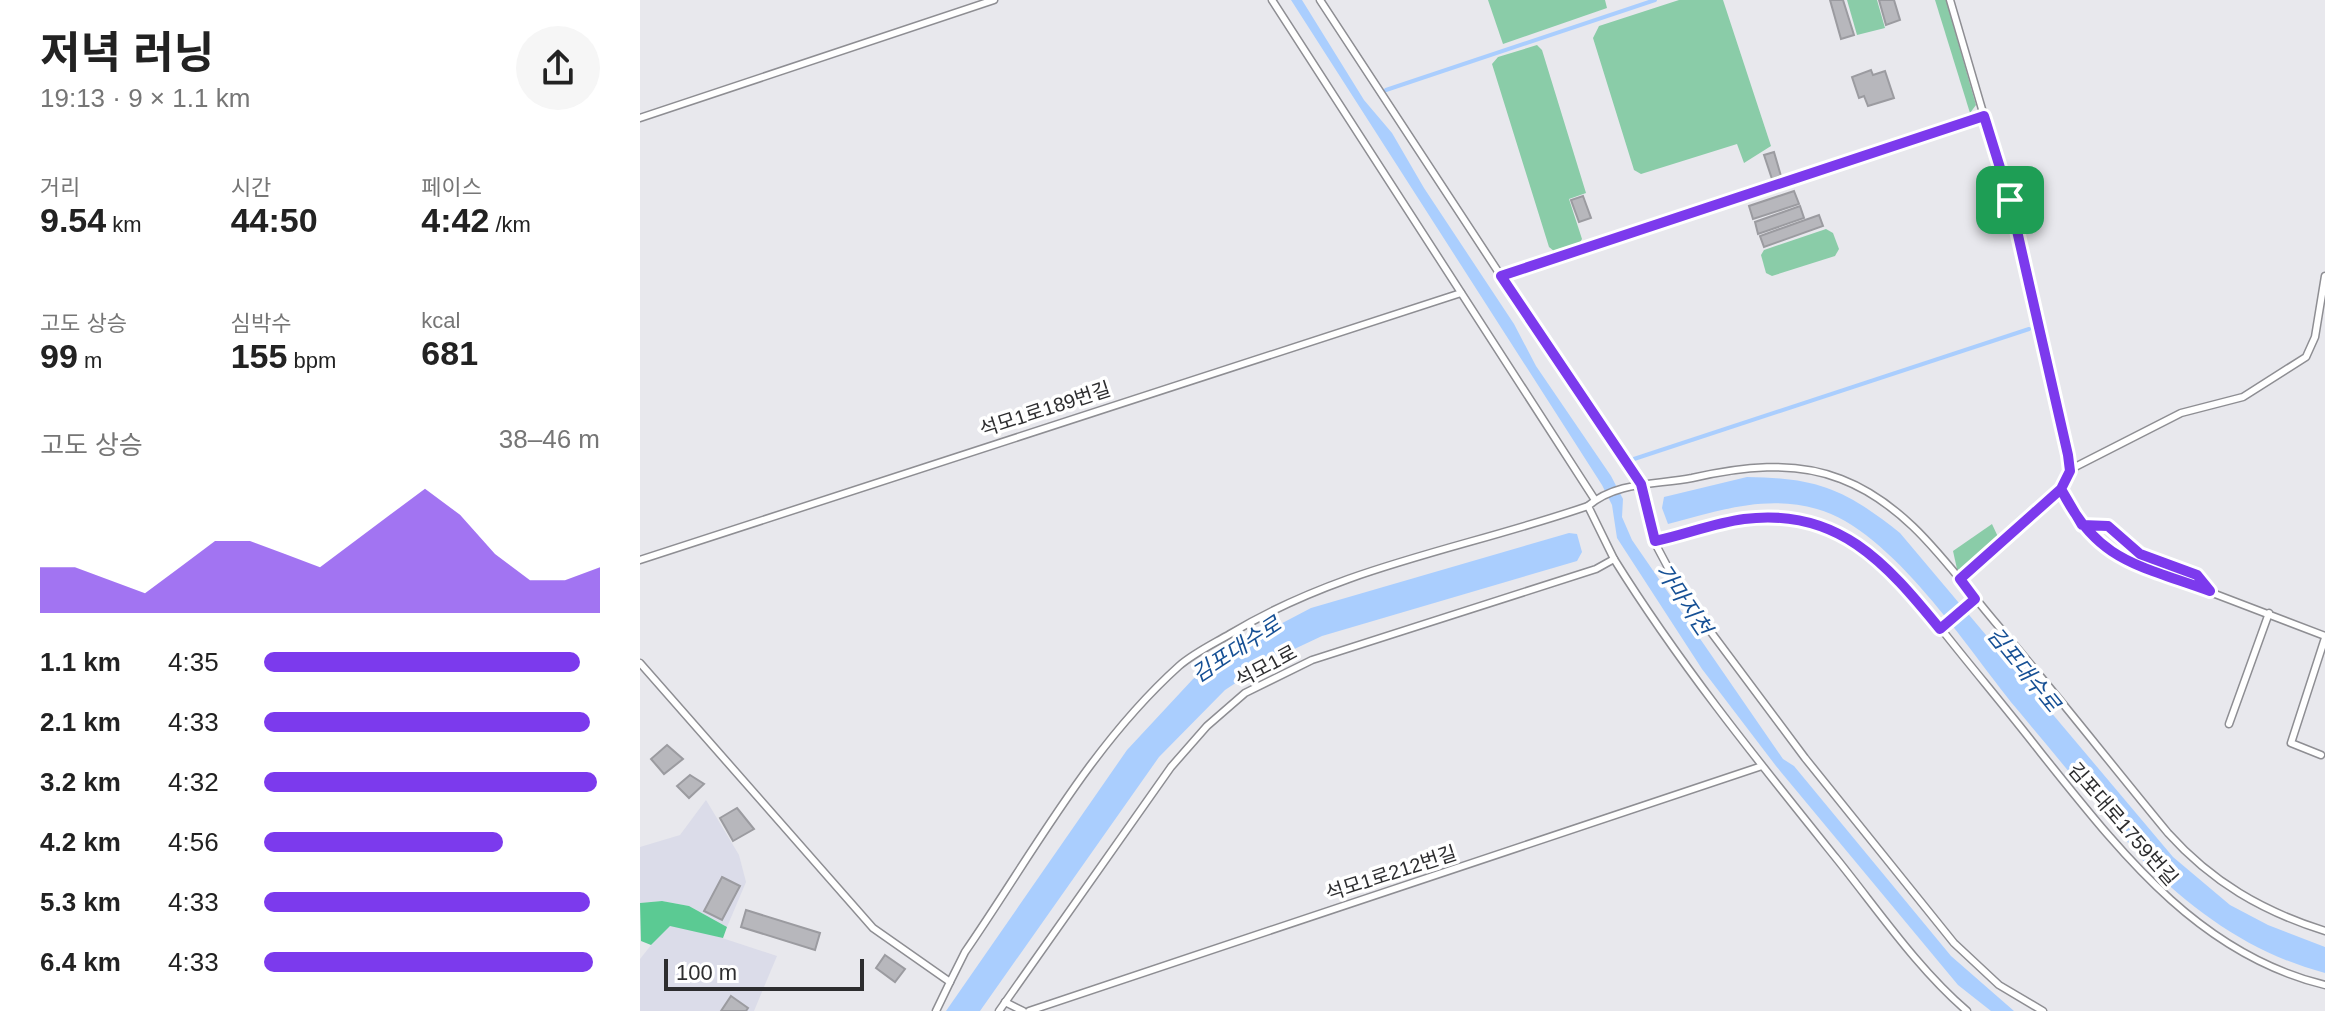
<!DOCTYPE html>
<html lang="ko">
<meta charset="utf-8">
<style>
body{margin:0;font-family:Arial,"Noto Sans KR",sans-serif;background:#f6f6f6;color:#222;height:100vh;display:flex;flex-direction:column;font-size:30px;white-space:nowrap}
*{box-sizing:border-box;margin:0}
p{font-size:26px;color:#767676}
.icon{flex:none;width:44px;height:44px;fill:none;stroke:currentColor;stroke-width:2;stroke-linecap:round;stroke-linejoin:round}
.map{position:relative;flex:1;overflow:hidden}
.panel{display:flex;flex-direction:column;background:#fff;width:640px}
.panel>*{flex:none}
.scale{position:absolute;left:24px;bottom:20px;width:200px;box-sizing:border-box;padding-left:8px;border:4px solid #2d2d2f;border-top:0;font-size:22px;line-height:28px;white-space:nowrap;color:#2d2d2f;-webkit-text-stroke:6px #fff;paint-order:stroke}
.pin{position:absolute;display:grid;place-items:center;width:68px;height:68px;color:#fff;margin:-34px;border-radius:16px;box-shadow:0 4px 12px #0006}
.round{display:grid;place-items:center;flex:none;width:84px;height:84px;border-radius:42px;background:#f6f6f6}
.head{display:flex;align-items:center;justify-content:space-between;height:136px;padding:0 40px}
h1{font-size:44px;font-weight:700;line-height:60px}
.metrics{display:grid;grid-template-columns:repeat(3,1fr);gap:12px;height:136px;padding:8px 40px}
.metrics div{display:grid;align-content:center}
.metrics b{font-size:34px;font-weight:700}
.metrics small{font-size:22px;font-weight:400}
.metrics p{font-size:22px}
.chart{height:224px;padding:16px 40px}
.chart p{display:flex;justify-content:space-between}
.chart svg{width:100%;height:144px;margin-top:8px;fill:#7c3aed;opacity:.7}
ul{padding:0 40px;list-style:none;font-size:26px}
li{display:grid;grid-template-columns:128px 96px 1fr;align-items:center;height:60px}
li i{height:20px;border-radius:10px;background:#7c3aed}
main{display:flex;flex:1;min-height:0}
.map>svg:first-child{display:block}
.built{fill:#dbdce9}
.green{fill:#8acca8}
.forest{fill:#5bca93}
.water{fill:#aacefe}
.lines{fill:none;stroke-linecap:round;stroke-linejoin:round}
.stream{stroke:#aacefe;stroke-width:4}
.building{fill:#b7b7bc;stroke:#9b9ba0;stroke-width:2}
.service-casing{stroke:#8e8e93;stroke-width:9}
.service{stroke:#fff;stroke-width:6}
.route-casing{stroke:#fff;stroke-width:16}
.route{stroke:#7c3aed;stroke-width:10}
.labels{text-anchor:middle;stroke-width:7;stroke-linejoin:round;paint-order:stroke}
.street-label{font-size:20px;fill:#2d2d2f;stroke:#fff}
.water-label{font-size:22px;font-style:italic;fill:#165095;stroke:#fff}
</style>
<main>
<section class="panel">
<div class="head"><div><h1>저녁 러닝</h1><p>19:13 · 9 × 1.1 km</p></div><a class="round"><svg class="icon" aria-label="share" viewBox="0 0 24 24"><path d="M12 15V3M7 8l5-5 5 5M5 13v7h14v-7"/></svg></a></div>
<div class="metrics">
<div><p>거리</p><b>9.54<small> km</small></b></div>
<div><p>시간</p><b>44:50</b></div>
<div><p>페이스</p><b>4:42<small> /km</small></b></div>
</div>
<div class="metrics">
<div><p>고도 상승</p><b>99<small> m</small></b></div>
<div><p>심박수</p><b>155<small> bpm</small></b></div>
<div><p>kcal</p><b>681</b></div>
</div>
<div class="chart"><p><span>고도 상승</span>38–46 m</p>
<svg viewBox="0 0 160 44" preserveAspectRatio="none"><path d="M0 44V30L10 30L20 34L30 38L40 30L50 22L60 22L70 26L80 30L90 22L100 14L110 6L120 14L130 26L140 34L150 34L160 30V44z"/></svg>
</div>
<ul>
<li><b>1.1 km</b>4:35<i style="width:94%"></i></li>
<li><b>2.1 km</b>4:33<i style="width:97%"></i></li>
<li><b>3.2 km</b>4:32<i style="width:99%"></i></li>
<li><b>4.2 km</b>4:56<i style="width:71%"></i></li>
<li><b>5.3 km</b>4:33<i style="width:97%"></i></li>
<li><b>6.4 km</b>4:33<i style="width:98%"></i></li>
</ul>
</section>
<div class="map">
<svg width="1685" height="1011" viewBox="0 0 1685 1011">
<rect width="100%" height="100%" fill="#e8e8ed"/>
<g class="built">
<polygon points="66,800 99,855 106,882 87,927 49,906 22,901 0,903 0,847 40,835"/>
<polygon points="30,925 67,933 137,956 114,1011 0,1011 0,959 23,930"/>
</g>
<g class="green">
<polygon points="848,0 965,0 967,8 863,44"/>
<polygon points="1039,0 1083,0 1131,146 1104,163 1097,144 1001,174 994,170 953,38 959,26"/>
<polygon points="1207,0 1237,0 1245,28 1217,35"/>
<polygon points="1295,0 1306,0 1336,105 1330,113"/>
<polygon points="897,45 902,50 946,193 929,199 942,239 939,244 915,252 909,247 852,64 858,57"/>
<polygon points="1186,229 1193,233 1199,249 1195,256 1132,276 1126,273 1121,255 1124,250"/>
<polygon points="1352,524 1359,539 1323,571 1317,569 1313,551"/>
</g>
<polygon class="forest" points="22,901 49,906 87,927 83,938 30,926 11,945 1,941 0,903"/>
<g class="water">
<polygon points="651,0 662,0 724,100 752,133 784,188 874,324 896,366 971,476 983,499 982,517 992,540 1143,759 1154,766 1311,956 1374,1011 1351,1011 1318,985 1136,766 1062,669 977,538 972,505 962,485"/>
<path d="M1107,477C1177,478 1205,489 1260,533L1533,857L1590,905L1628,925L1685,947V973C1613,954 1557,914 1505,863C1462,811 1419,760 1376,708C1327,648 1252,530 1177,509C1125,494 1078,511 1028,524L1022,508L1024,497Z"/>
<polygon points="929,533 937,534 942,552 937,561 682,636 629,661 585,690 519,757 340,1011 306,1011 487,750 553,679 606,642 671,608"/>
</g>
<g class="lines">
<g class="stream">
<polyline points="746,90 1015,0"/>
<polyline points="994,459 1389,329"/>
</g>
</g>
<g class="building">
<polygon points="1190,0 1203,0 1214,35 1201,39"/>
<polygon points="1239,0 1254,0 1260,20 1246,25"/>
<polygon points="1231,70 1233,75 1245,71 1254,98 1228,106 1224,96 1219,98 1212,77"/>
<polygon points="1134,152 1141,176 1132,179 1124,155"/>
<polygon points="1154,191 1159,204 1113,219 1109,206"/>
<polygon points="943,196 951,218 939,222 931,200"/>
<polygon points="1160,206 1164,218 1118,234 1115,222"/>
<polygon points="1179,215 1183,226 1124,247 1120,236"/>
<polygon points="27,745 43,759 24,774 11,759"/>
<polygon points="50,775 64,784 49,798 37,786"/>
<polygon points="97,808 114,829 93,841 80,818"/>
<polygon points="82,877 100,886 82,920 64,911"/>
<polygon points="106,910 180,933 175,950 101,927"/>
<polygon points="245,955 265,969 255,982 236,968"/>
<polygon points="91,996 108,1008 106,1011 81,1011"/>
</g>
<g class="lines">
<g class="service-casing">
<g id="service">
<polyline points="632,0 955,500"/>
<polyline points="680,0 861,276"/>
<polyline points="1310,0 1344,116 861,276 1001,484 1016,545 1041,592 1165,758 1314,943 1359,985 1403,1011"/>
<polyline points="1344,116 1370,200 1430,471"/>
<polyline points="0,118 354,0"/>
<polyline points="1421,489 1442,525 1473,555 1685,636"/>
<polyline points="1442,525 1468,526 1500,554 1557,575 1570,591"/>
<path d="M1015,541C1071,529 1122,508 1180,525C1234,541 1272,594 1306,635C1337,674 1370,713 1401,753C1479,850 1557,954 1685,985"/>
<path d="M974,559C1040,665 1118,761 1196,858C1238,910 1277,968 1327,1011"/>
<polyline points="0,560 821,293"/>
<polyline points="1320,579 1421,489 1435,467 1541,413 1603,397 1666,357 1675,337 1685,276"/>
<polyline points="1300,629 1335,599"/>
<polyline points="0,663 233,928 310,982 296,1011"/>
<polyline points="1589,724 1629,613"/>
<polyline points="1681,755 1651,743 1685,638"/>
<path d="M310,982L325,952C392,855 450,746 539,666C554,653 573,644 590,634C705,565 824,549 948,506"/>
<polyline points="365,1002 383,1011"/>
<path d="M359,1011L531,767L567,726L605,693L672,660L956,569L974,559L948,506C977,481 1017,485 1052,478C1100,467 1154,460 1201,479C1269,505 1310,569 1355,622C1414,691 1470,763 1528,833C1572,882 1622,911 1685,931"/>
<polyline points="389,1011 1122,766"/>
</g>
</g>
<use href="#service" class="service"/>
</g>
<g class="lines">
<g class="route-casing">
<path id="route" d="M1370,200L1344,116L861,276L1001,484L1015,541C1044,535 1074,523 1104,519C1198,507 1246,563 1300,629L1335,599L1320,579L1421,489C1457,562 1499,565 1570,591L1557,575L1500,554L1468,526L1442,525L1421,489L1430,471L1428,455L1370,200"/>
</g>
<use href="#route" class="route"/>
</g>
<g class="labels">
<g class="street-label">
<text transform="translate(405 409) rotate(-18)" y="7">석모1로189번길</text>
<text transform="translate(626 666) rotate(-28)" y="7">석모1로</text>
<text transform="translate(1483 824) rotate(49)" y="7">김포대로1759번길</text>
<text transform="translate(751 873) rotate(-18)" y="7">석모1로212번길</text>
</g>
<g class="water-label">
<text transform="translate(1044 599) rotate(56)" y="8">가마지천</text>
<text transform="translate(596 649) rotate(-33)" y="8">김포대수로</text>
<text transform="translate(1384 669) rotate(51)" y="8">김포대수로</text>
</g>
</g>
</svg>
<div class="scale">100 m</div>
<div class="pin" style="left:1370px;top:200px;background:#1e9e55"><svg class="icon" aria-label="arrive" viewBox="0 0 24 24"><path d="M6 21V4h12l-3 4 3 4H6"/></svg></div>
</div>
</main>
